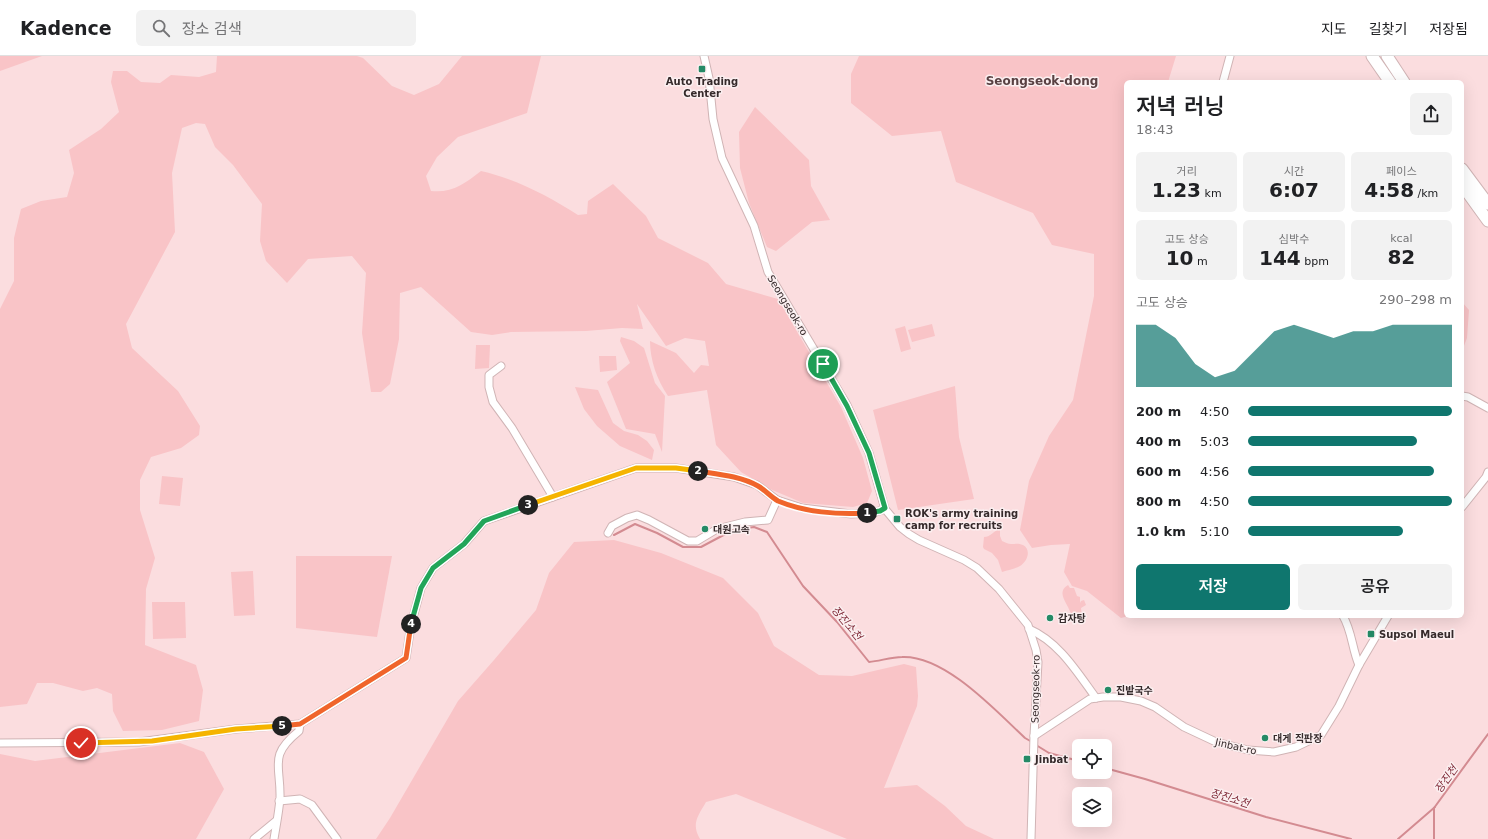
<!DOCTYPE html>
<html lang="ko">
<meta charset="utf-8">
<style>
body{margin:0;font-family:"DejaVu Sans","Noto Sans KR",sans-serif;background:#f2f2f2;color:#202124;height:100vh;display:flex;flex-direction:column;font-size:15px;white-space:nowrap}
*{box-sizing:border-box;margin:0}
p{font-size:13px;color:#757577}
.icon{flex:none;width:22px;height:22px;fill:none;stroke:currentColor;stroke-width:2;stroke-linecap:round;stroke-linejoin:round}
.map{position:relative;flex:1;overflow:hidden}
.panel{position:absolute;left:1124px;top:24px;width:340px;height:538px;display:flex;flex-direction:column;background:#fff;border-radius:6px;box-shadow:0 4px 16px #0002}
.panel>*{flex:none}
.buttons{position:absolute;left:1072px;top:683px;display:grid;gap:8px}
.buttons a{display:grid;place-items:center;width:40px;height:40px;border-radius:6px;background:#fff;box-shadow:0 4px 16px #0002;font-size:20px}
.pin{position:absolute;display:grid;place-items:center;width:34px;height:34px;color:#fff;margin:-17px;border:2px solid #fff;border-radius:50%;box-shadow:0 1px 4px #0007}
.km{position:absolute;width:20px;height:20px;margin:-10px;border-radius:50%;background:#222;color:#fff;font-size:11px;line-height:20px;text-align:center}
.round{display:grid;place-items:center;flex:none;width:42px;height:42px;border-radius:6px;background:#f2f2f2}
.headline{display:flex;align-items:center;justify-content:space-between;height:68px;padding:0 12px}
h1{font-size:22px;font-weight:600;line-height:30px}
.metrics{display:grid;grid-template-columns:repeat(3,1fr);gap:6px;height:68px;padding:4px 12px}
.metrics div{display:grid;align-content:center;border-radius:6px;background:#f2f2f2;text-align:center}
.metrics b{font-size:20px;font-weight:600}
.metrics small{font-size:11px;font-weight:400}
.metrics p{font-size:11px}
.chart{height:112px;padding:8px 12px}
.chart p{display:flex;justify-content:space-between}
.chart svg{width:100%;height:72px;margin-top:4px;fill:#0f766e;opacity:.7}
.primary-button{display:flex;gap:8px;margin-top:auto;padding:8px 12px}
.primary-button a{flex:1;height:46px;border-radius:6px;background:#0f766e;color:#fff;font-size:16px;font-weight:600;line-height:46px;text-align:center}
.primary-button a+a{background:#f2f2f2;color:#202124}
ul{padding:0 12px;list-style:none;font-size:13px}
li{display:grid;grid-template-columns:64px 48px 1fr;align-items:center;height:30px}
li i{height:10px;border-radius:5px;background:#0f766e}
header{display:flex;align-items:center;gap:24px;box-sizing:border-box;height:56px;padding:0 20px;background:#fff;border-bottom:1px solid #e0e0e0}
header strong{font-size:19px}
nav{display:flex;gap:22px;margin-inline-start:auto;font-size:14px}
.search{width:280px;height:36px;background:#f2f2f2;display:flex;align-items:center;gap:10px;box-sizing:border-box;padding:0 14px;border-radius:6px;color:#757577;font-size:15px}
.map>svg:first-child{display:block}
.green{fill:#f9c4c7}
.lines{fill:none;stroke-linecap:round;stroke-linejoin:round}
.stream{stroke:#d38b91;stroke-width:2}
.minor-casing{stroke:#d0b4b5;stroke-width:9}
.highway-casing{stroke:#d0b4b5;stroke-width:13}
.minor{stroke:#fff;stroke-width:7}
.highway{stroke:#fff;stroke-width:11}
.split-1-casing{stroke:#fff;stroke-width:8}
.split-2-casing{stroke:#fff;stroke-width:8}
.split-3-casing{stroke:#fff;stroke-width:8}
.split-4-casing{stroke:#fff;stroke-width:8}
.split-5-casing{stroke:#fff;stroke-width:8}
.split-6-casing{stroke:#fff;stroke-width:8}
.split-1{stroke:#22a559;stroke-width:5}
.split-2{stroke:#f0652b;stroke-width:5}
.split-3{stroke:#f5b400;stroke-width:5}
.split-4{stroke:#22a559;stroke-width:5}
.split-5{stroke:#f0652b;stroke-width:5}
.split-6{stroke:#f5b400;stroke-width:5}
.poi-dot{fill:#248a66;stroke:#fbeff0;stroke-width:1.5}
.labels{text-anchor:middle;stroke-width:3;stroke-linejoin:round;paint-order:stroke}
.poi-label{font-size:10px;font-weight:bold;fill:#352a2b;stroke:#fbeff0;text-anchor:start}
.street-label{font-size:10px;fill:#352a2b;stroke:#fbeff0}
.water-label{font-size:11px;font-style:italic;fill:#7e2836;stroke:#fbeff0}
.quarter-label{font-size:12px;font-weight:bold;fill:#594143;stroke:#fbeff0}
</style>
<header>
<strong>Kadence</strong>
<div class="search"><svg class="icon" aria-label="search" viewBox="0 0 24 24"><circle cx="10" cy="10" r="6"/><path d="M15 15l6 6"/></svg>장소 검색</div>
<nav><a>지도</a><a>길찾기</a><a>저장됨</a></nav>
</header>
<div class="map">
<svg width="1488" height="783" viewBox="0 0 1488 783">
<rect width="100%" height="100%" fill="#fbdddf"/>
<g class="green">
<polygon points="0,0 42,0 0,15"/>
<path d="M217,0H357L363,2L392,30L414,39L439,28L462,0H541L527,57L458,81L437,101L426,120L431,135C453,137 464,128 481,115C516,123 548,140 578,159L587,158L588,145L613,128L646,160L658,182L708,207L726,228L778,243L841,351L863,402L872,435L867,447L853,451L803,447L770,433L741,416L716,389L707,334L668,340C657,324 650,304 650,285L676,297L694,317L701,309L709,310L705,285L685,282L666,290L637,248L643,273L622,272L586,275L511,276L492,279L471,276L421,231L400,237L399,283L390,328L381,336H371L362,277L366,217L352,200L308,203L287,227L266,205L260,185L262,148L233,109L215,91L205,68L196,67L182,72L172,117L175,176L126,268L132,292L178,335L200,370L199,379L181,392L151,401L140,424V454L155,502L146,533L145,589L196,609L203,634L199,665L162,674L123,675L113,655L112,638L97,632L83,635L53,627H37L27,648L0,651V253L14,225V182L21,153L41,145L67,141L74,117L69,94L101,73L119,56L111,26L113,15H127L141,26L160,27L171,19L199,21L216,16Z"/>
<polygon points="859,0 1176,0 1168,26 1126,26 1126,560 1128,560 1121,562 1087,535 1072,530 1064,516 1070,488 1051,489 1032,492 1020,474 1029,425 1049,380 1073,344 1094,240 1094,198 1052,189 1033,157 956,126 941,75 892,80 851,47 851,18"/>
<polygon points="755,51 809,104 811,130 830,164 812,166 776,195 767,191 749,147 740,112 739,76"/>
<polygon points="1462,246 1469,254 1467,282 1462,295"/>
<polygon points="932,268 935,280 912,286 908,274"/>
<polygon points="905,270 911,293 901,296 895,273"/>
<polygon points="621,281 634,285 644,292 655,327 665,340 662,396 655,378 626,373 607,326 630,307 620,285"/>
<polygon points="476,289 490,289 489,312 475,313"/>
<polygon points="599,300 616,300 617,314 600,316"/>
<polygon points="955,330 959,381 974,443 898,454 873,354"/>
<polygon points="575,331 598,334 613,367 624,375 638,379 647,385 654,394 652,404 620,390 597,370 584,353"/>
<polygon points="162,420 183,422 180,450 159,448"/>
<path d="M1000,473V480L1002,485C1005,486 1008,488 1011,488C1016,488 1018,487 1023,489C1032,494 1027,506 1020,510C1015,513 1008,514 1002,516L998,504L992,497L984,493L983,491L984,481C991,481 994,474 1000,473Z"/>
<path d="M614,484L661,497L723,522L758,557L774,590L819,619L852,620L904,608L916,611L918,640L917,650L884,732L917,729L945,750L966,770L994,783H847L736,738L706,746C698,760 691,768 700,783H376L390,762L458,645L494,604L536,554L549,517L574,486Z"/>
<polygon points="296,500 392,500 377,581 296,572"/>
<polygon points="253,515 255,559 234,560 231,516"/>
<path d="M1068,529L1070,532H1074L1077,540L1080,541V547L1081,545L1084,544L1086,549L1081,552L1082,561C1073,562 1071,558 1068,551C1064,543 1058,535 1068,529Z"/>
<polygon points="152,546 185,546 186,582 153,583"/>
<polygon points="180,687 204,696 224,733 196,783 0,783 0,698 35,705"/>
</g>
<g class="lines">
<g class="stream">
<path d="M614,479L635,468L657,477L683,491H701L733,474L754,471L767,476L803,530L837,566L869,606C880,605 891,601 902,601C945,599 996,655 1025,682L1032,686"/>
<polyline points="1036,689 1049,697 1079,705"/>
<polyline points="1105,712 1145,723 1266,761 1351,783"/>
<polyline points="1398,783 1435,751"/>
<polyline points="1434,783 1434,752 1488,678"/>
</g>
<g class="minor-casing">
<g id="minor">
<polyline points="704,0 709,22 713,63 722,102 754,170 768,216 847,349 869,397 885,453 900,471 909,478 919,484 964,504 977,512 999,533 1028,569 1036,594 1038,606 1034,680 1031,783"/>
<polyline points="1223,26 1230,0"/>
<polyline points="501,310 489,319 489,331 493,346 512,372 553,441"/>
<polyline points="1462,340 1468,341 1488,352"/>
<polyline points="1462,451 1486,421 1488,416"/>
<polyline points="608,477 612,470 627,462 637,459 649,464 688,485 697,485 717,473 745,466 768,464 777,444"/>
<path d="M1343,560C1352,575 1352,593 1359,609"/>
<path d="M1029,573C1059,586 1077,616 1096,642"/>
<polyline points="1034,680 1090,643 1103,641 1121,641 1141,645 1155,651 1184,671 1216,686 1248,694 1274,696 1296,691 1321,679 1339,650 1359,609 1388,560"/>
<polyline points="0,687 139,686 236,673 300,668 406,602 411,569 421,532 433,512 464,488 484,465 636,412 676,412 734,421 757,429 777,444 802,452 851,458 873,457 885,453"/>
<polyline points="279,745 300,743 312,749 337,783"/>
<polyline points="254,783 276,765"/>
<path d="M274,783C276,770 279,756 280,742C281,709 268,700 299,675L300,668"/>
</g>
</g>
<g class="highway-casing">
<g id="highway">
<polyline points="1372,0 1390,26"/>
<polyline points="1387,0 1404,26"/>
<polyline points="1462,113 1488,148"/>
<polyline points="1462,129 1488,165"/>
</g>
</g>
<use href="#minor" class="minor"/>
<use href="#highway" class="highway"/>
</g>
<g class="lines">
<g class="split-1-casing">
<polyline id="split-1" points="823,308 847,350 869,397 885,452 880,455 867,457"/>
</g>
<g class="split-2-casing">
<path id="split-2" d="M698,415C717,418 741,420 758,430C765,434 771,441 778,445C804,456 838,459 867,457"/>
</g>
<g class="split-3-casing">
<polyline id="split-3" points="528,449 636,412 676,412 698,415"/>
</g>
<g class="split-4-casing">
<polyline id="split-4" points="411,568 421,532 433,512 464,488 484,465 528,449"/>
</g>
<g class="split-5-casing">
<polyline id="split-5" points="282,670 300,668 406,602 411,568"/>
</g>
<g class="split-6-casing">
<polyline id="split-6" points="81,687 152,685 236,673 282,670"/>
</g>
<use href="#split-1" class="split-1"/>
<use href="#split-2" class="split-2"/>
<use href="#split-3" class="split-3"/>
<use href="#split-4" class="split-4"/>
<use href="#split-5" class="split-5"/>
<use href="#split-6" class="split-6"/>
</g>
<g class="poi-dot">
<rect x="698" y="9" width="8" height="8" rx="2"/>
<rect x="893" y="459" width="8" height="8" rx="2"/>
<circle cx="705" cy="473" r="4"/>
<circle cx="1050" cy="562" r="4"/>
<rect x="1367" y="574" width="8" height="8" rx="2"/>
<circle cx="1108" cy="634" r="4"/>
<circle cx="1265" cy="682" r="4"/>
<rect x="1023" y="699" width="8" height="8" rx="2"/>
</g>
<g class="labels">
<g class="poi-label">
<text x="702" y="29" text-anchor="middle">Auto Trading<tspan x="702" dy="12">Center</tspan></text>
<text x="905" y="461">ROK's army training<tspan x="905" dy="12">camp for recruits</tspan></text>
<text x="713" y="477">대원고속</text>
<text x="1058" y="566">감자탕</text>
<text x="1379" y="582">Supsol Maeul</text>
<text x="1116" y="638">진밭국수</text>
<text x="1273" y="686">대게 직판장</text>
<text x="1035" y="707">Jinbat</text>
</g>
<g class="street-label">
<text transform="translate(788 249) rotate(59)" y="4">Seongseok-ro</text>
<text transform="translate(1035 633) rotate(-89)" y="4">Seongseok-ro</text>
<text transform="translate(1236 690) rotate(13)" y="4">Jinbat-ro</text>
</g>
<g class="water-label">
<text transform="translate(847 567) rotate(50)" y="4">장진소천</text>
<text transform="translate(1446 723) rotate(-54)" y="4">장진천</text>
<text transform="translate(1230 742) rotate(17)" y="4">장진소천</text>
</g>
<g class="quarter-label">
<text x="1042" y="29">Seongseok-dong</text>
</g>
</g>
</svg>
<div class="buttons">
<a><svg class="icon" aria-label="locate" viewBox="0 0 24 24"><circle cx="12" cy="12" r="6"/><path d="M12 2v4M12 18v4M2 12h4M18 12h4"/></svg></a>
<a><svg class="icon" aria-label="layers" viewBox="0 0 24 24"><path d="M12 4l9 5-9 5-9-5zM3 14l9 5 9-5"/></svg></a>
</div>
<div class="pin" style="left:823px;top:308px;background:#1e9e55"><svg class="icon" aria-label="arrive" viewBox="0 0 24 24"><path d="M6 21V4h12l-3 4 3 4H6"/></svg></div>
<div class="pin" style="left:81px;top:687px;background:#d93025"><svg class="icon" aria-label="check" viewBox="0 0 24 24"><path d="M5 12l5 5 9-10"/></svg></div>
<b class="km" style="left:867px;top:457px">1</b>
<b class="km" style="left:698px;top:415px">2</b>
<b class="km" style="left:528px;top:449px">3</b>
<b class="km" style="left:411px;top:568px">4</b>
<b class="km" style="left:282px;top:670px">5</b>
<section class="panel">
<div class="headline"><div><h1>저녁 러닝</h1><p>18:43</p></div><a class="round"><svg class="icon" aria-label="share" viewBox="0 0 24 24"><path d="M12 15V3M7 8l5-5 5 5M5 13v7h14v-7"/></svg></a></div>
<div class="metrics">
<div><p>거리</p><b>1.23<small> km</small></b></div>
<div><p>시간</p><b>6:07</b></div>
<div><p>페이스</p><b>4:58<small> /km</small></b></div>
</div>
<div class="metrics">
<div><p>고도 상승</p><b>10<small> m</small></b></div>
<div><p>심박수</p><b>144<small> bpm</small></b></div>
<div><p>kcal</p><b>82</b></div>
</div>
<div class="chart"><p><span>고도 상승</span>290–298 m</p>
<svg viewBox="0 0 160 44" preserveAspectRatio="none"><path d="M0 44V6L10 6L20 14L30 30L40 38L50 34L60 22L70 10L80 6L90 10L100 14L110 10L120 10L130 6L140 6L150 6L160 6V44z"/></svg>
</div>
<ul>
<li><b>200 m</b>4:50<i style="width:100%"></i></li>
<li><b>400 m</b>5:03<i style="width:83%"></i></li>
<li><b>600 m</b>4:56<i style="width:91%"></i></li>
<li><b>800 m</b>4:50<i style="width:100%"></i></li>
<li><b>1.0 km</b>5:10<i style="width:76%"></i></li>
</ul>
<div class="primary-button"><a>저장</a><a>공유</a></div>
</section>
</div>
